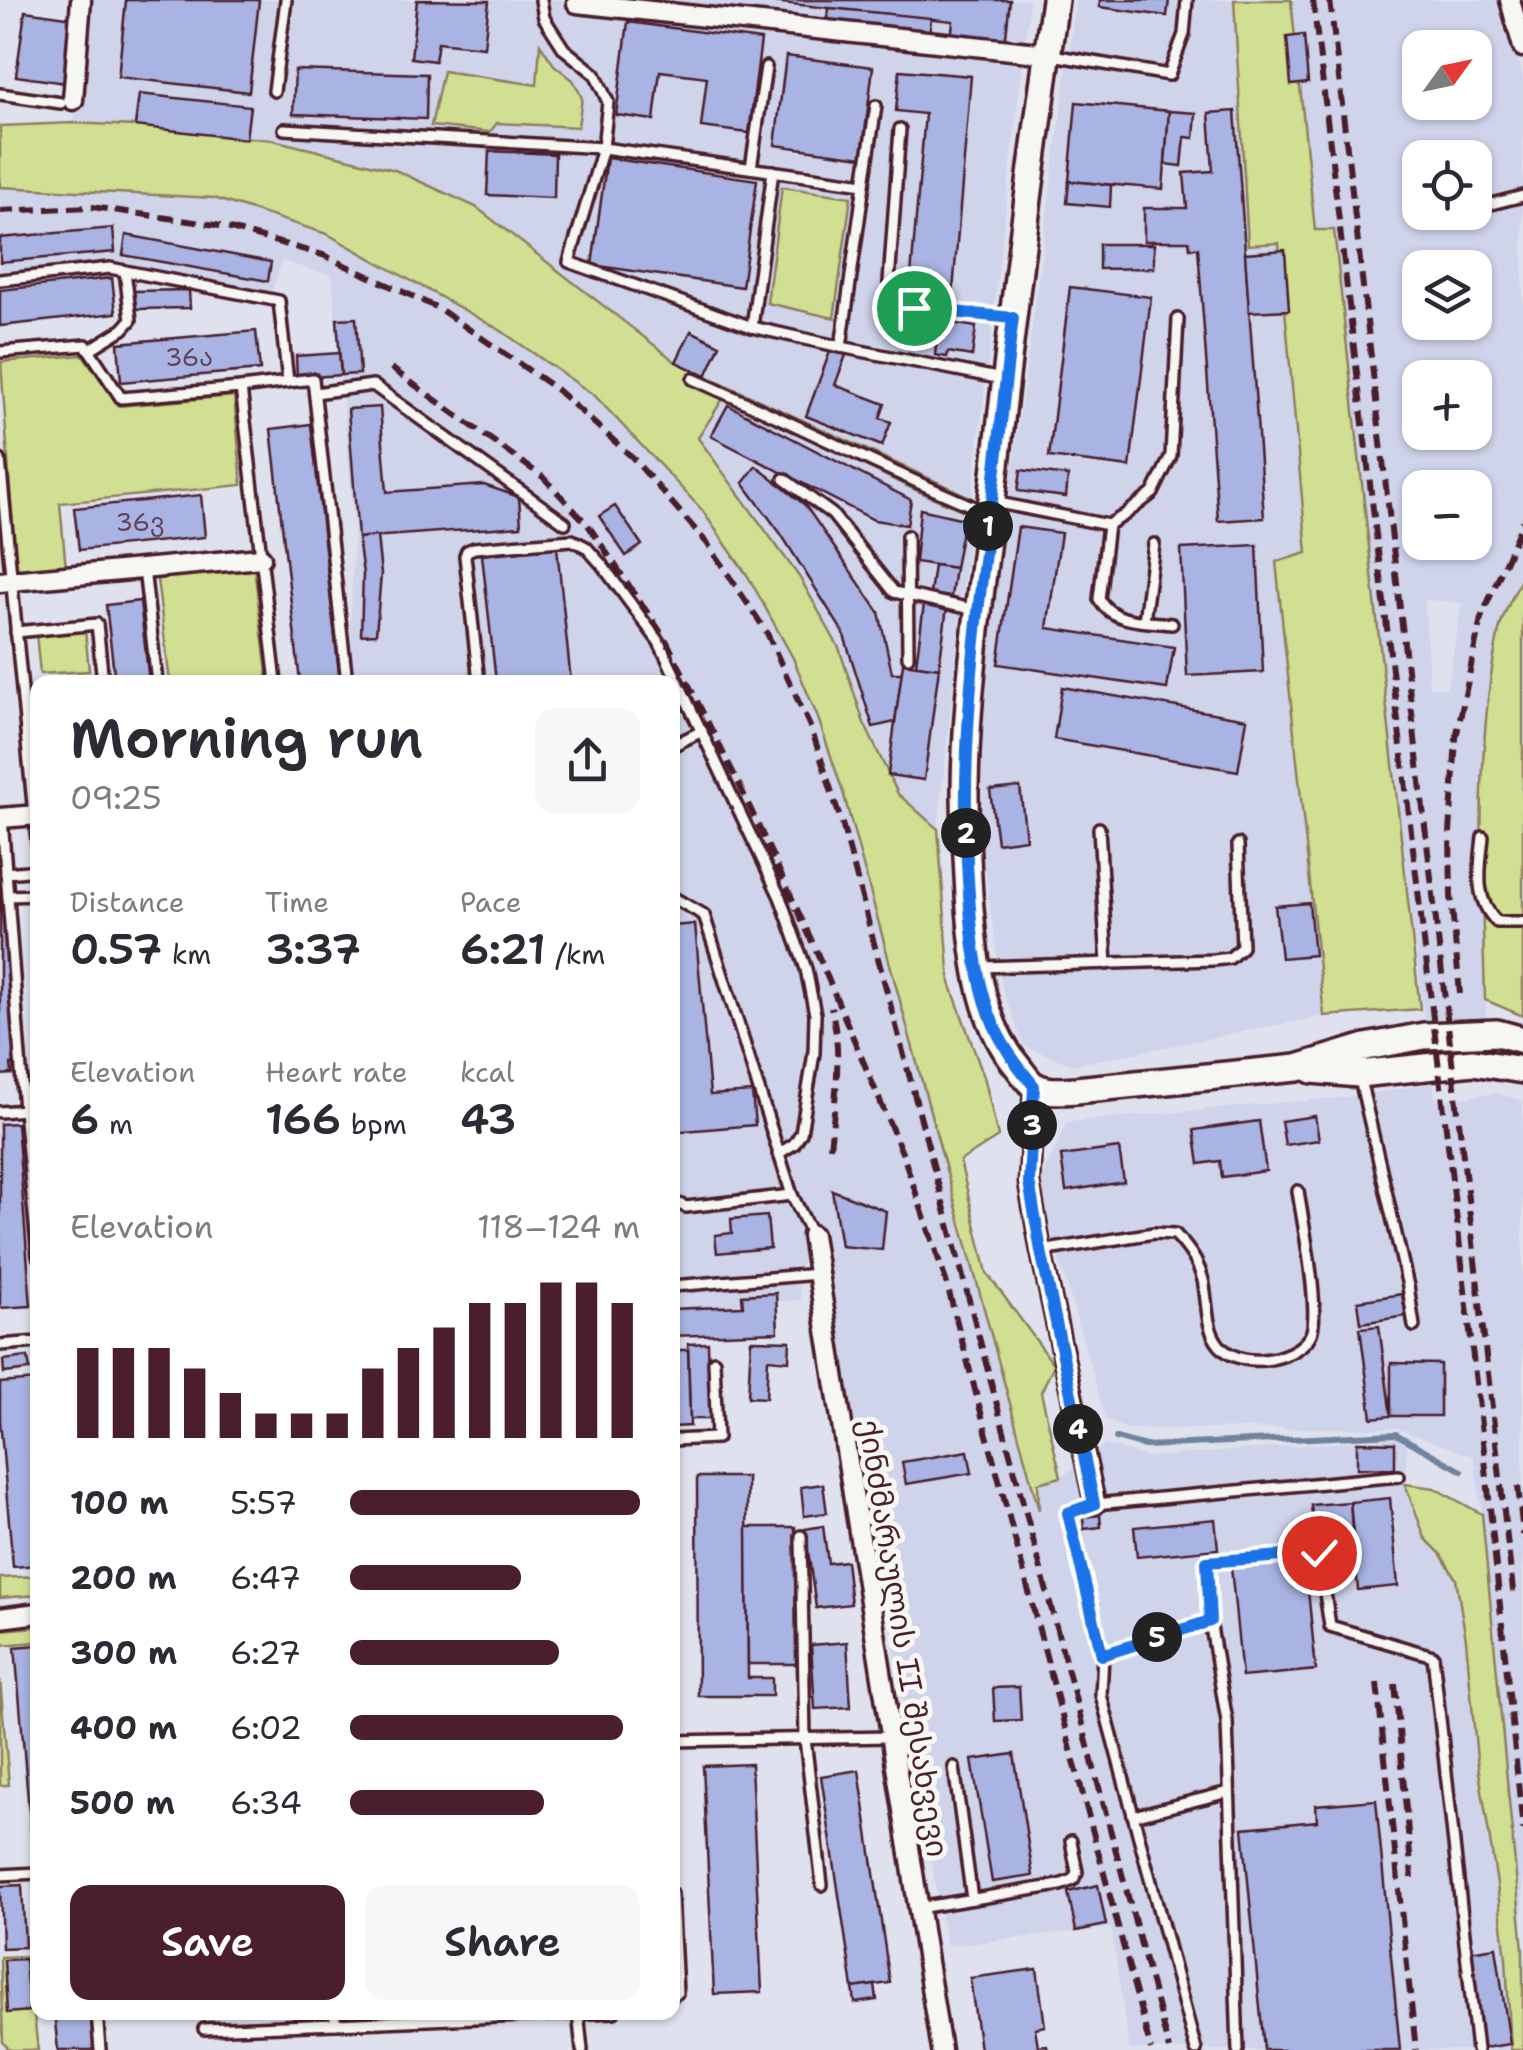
<!DOCTYPE html>
<meta charset="utf-8">
<style>
body{margin:0;font-family:"Shantell Sans","Noto Sans Georgian",sans-serif;background:#f7f7f7;color:#2b2b33;height:100vh;display:flex;flex-direction:column;font-size:38px;white-space:nowrap}
*{box-sizing:border-box;margin:0}
p{font-size:32px;color:#7c7c81}
.icon{flex:none;width:55px;height:55px;fill:none;stroke:currentColor;stroke-width:2;stroke-linecap:round;stroke-linejoin:round}
.map{position:relative;flex:1;overflow:hidden}
.panel{position:absolute;left:30px;top:675px;width:650px;height:1345px;display:flex;flex-direction:column;background:#fff;border-radius:20px;box-shadow:0 2px 8px #0004}
.panel>*{flex:none}
.needle{width:65px;rotate:57deg}
.controls{position:absolute;left:1402px;top:30px;display:grid;gap:20px}
.controls a{display:grid;place-items:center;width:90px;height:90px;border-radius:20px;background:#fff;box-shadow:0 2px 8px #0004;font-size:50px}
.pin{position:absolute;display:grid;place-items:center;width:85px;height:85px;color:#fff;margin:-42px;border:5px solid #fff;border-radius:50%;box-shadow:0 2px 10px #0007}
.km{position:absolute;width:50px;height:50px;margin:-25px;border-radius:50%;background:#222;color:#fff;font-size:28px;line-height:50px;text-align:center}
.round{display:grid;place-items:center;flex:none;width:105px;height:105px;border-radius:20px;background:#f7f7f7}
.headline{display:flex;align-items:center;justify-content:space-between;height:170px;padding:0 40px}
h1{font-size:55px;font-weight:600;line-height:75px}
.stats{display:grid;grid-template-columns:repeat(3,1fr);gap:15px;height:170px;padding:10px 40px}
.stats div{display:grid;align-content:center}
.stats b{font-size:42px;font-weight:600}
.stats small{font-size:28px;font-weight:400}
.stats p{font-size:28px}
.chart{height:280px;padding:20px 40px}
.chart p{display:flex;justify-content:space-between}
.chart svg{width:100%;height:180px;margin-top:10px;stroke:#4a1f2b;stroke-width:6}
.action{display:flex;gap:20px;margin-top:auto;padding:20px 40px}
.action a{flex:1;height:115px;border-radius:20px;background:#4a1f2b;color:#fff;font-size:40px;font-weight:600;line-height:115px;text-align:center}
.action a+a{background:#f7f7f7;color:#2b2b33}
ul{padding:0 40px;list-style:none;font-size:32px}
li{display:grid;grid-template-columns:160px 120px 1fr;align-items:center;height:75px}
li i{height:25px;border-radius:12px;background:#4a1f2b}
.map>svg:first-child{display:block}
.built{fill:#cfd4eb;fill-rule:evenodd}
.green{fill:#d1df92;stroke:#8e7f5e;stroke-width:2.5}
.lines{fill:none;stroke-linecap:round;stroke-linejoin:round}
.stream{stroke:#70839e;stroke-width:6}
.building{fill:#a9b4e4;stroke:#4a1f2b;stroke-width:2.5}
.lane-casing{stroke:#4a1f2b;stroke-width:16}
.street-casing{stroke:#4a1f2b;stroke-width:25}
.secondary-casing{stroke:#4a1f2b;stroke-width:32}
.lane{stroke:#f6f6f2;stroke-width:9}
.street{stroke:#f6f6f2;stroke-width:18}
.secondary{stroke:#f6f6f2;stroke-width:25}
.rail{stroke:#4a1f2b;stroke-width:6;stroke-dasharray:15 8;stroke-linecap:butt}
.route-casing{stroke:#fff;stroke-width:20}
.route{stroke:#1a73e8;stroke-width:12}
.labels{text-anchor:middle;stroke-width:10;stroke-linejoin:round;paint-order:stroke}
.number-label{font-size:25px;fill:#624459}
.street-label{font-size:30px;fill:#4a1f2b;stroke:#f6f6f2}
</style>
<div class="map">
<svg width="1523" height="2050" viewBox="0 0 1523 2050">
<rect width="100%" height="100%" fill="#dfe2ee"/>
<filter id="ink" filterUnits="userSpaceOnUse"><feTurbulence type="fractalNoise" baseFrequency=".01" numOctaves="2"/><feDisplacementMap in="SourceGraphic" scale="20" xChannelSelector="R" yChannelSelector="G"/><feConvolveMatrix kernelMatrix="1 2 1 2 8 2 1 2 1" color-interpolation-filters="sRGB"/></filter>
<g filter="url(#ink)">
<g class="built">
<polygon points="86,0 1030,0 972,498 676,362 476,207 395,170 273,140 73,123"/>
<polygon points="1076,0 1234,0 1248,245 1279,242 1307,554 1276,562 1324,1016 1073,1065 1024,1046 1002,988 983,856 980,730 1002,547"/>
<path d="M1291,0H1502L1523,77V575L1500,627L1489,698L1483,778L1486,1018L1425,1027L1361,490L1334,231L1316,230ZM1420,48H1475V102H1420ZM1420,158H1475V212H1420ZM1420,268H1475V322H1420ZM1420,378H1475V432H1420ZM1420,488H1475V542H1420ZM1425,600L1462,603L1447,688L1429,687Z"/>
<polygon points="0,187 214,198 326,234 500,330 595,396 702,510 749,578 793,658 818,718 843,792 1038,1503 1038,1483 1061,1477 1105,1445 1148,1457 1398,1438 1407,1445 1405,1484 1425,1538 1440,1553 1456,1579 1466,1640 1477,1759 1497,1884 1506,1958 1511,2050 1129,2050 1111,1928 946,1946 823,1239 802,1245 804,1260 797,1270 801,1300 673,1312 672,682 355,682 350,635 354,524 332,276 282,261 272,292 115,262 0,271"/>
<polygon points="724,396 911,488 971,514 938,829 898,794 864,723 839,648 800,578 698,438"/>
<polygon points="1433,1083 1436,1101 1497,1093 1523,1101 1523,1950 1482,1514 1474,1457 1396,1428 1127,1429 1106,1420 1038,1186 1067,1122 1357,1096"/>
</g>
<g class="green">
<polygon points="1234,0 1291,0 1315,230 1334,230 1420,1009 1324,1016 1276,562 1307,553 1279,243 1248,245"/>
<polygon points="540,44 554,65 573,80 582,98 578,127 497,123 490,132 431,126 443,71 537,85"/>
<polygon points="73,123 135,126 273,140 395,170 476,207 676,362 972,498 971,514 911,488 724,397 698,438 800,578 839,648 864,723 898,794 938,829 950,983 985,1080 998,1137 960,1161 987,1273 1054,1365 1041,1392 1061,1477 1038,1483 1039,1510 843,792 818,718 793,658 749,578 702,510 595,396 500,330 327,234 214,198 0,187 0,126"/>
<polygon points="782,187 851,197 834,318 767,303"/>
<polygon points="83,355 119,406 234,396 242,485 60,503 66,569 16,572 1,362"/>
<polygon points="254,567 268,682 170,682 157,579"/>
<path d="M1523,575V1016L1485,1000C1482,883 1474,746 1499,631C1503,612 1515,593 1523,575Z"/>
<polygon points="85,629 89,671 40,674 36,633"/>
<polygon points="1405,1484 1434,1488 1482,1514 1523,1950 1523,2050 1511,2050 1506,1958 1497,1884 1477,1759 1466,1640 1456,1579 1440,1553 1425,1538"/>
<polygon points="37,1576 37,1595 0,1598 0,1578"/>
<polygon points="37,1627 37,1642 0,1645 0,1630"/>
<polygon points="0,1679 9,1785 0,1785"/>
<polygon points="27,1956 38,2050 10,2050 3,2042 0,1957"/>
</g>
<g class="lines">
<polyline class="stream" points="1116,1438 1145,1446 1396,1434 1462,1471"/>
</g>
<g class="building">
<polygon points="126,0 259,0 249,92 118,77"/>
<polygon points="417,0 489,1 484,47 438,42 435,61 411,58"/>
<polygon points="753,0 1010,0 1004,54 950,49 953,21"/>
<polygon points="1100,0 1169,0 1167,16 1099,7"/>
<polygon points="829,8 931,18 929,39 827,29"/>
<polygon points="25,11 74,18 66,83 16,76"/>
<polygon points="628,22 761,40 749,133 701,127 707,77 660,71 654,120 616,115"/>
<polygon points="1304,35 1308,83 1291,85 1287,37"/>
<polygon points="786,56 873,67 862,157 775,145"/>
<polygon points="295,70 427,74 426,119 293,114"/>
<polygon points="900,70 971,76 953,291 910,287 925,114 896,111"/>
<polygon points="139,94 250,106 246,139 135,126"/>
<polygon points="1076,102 1169,111 1163,189 1069,181"/>
<polygon points="1169,111 1196,113 1194,138 1185,137 1182,166 1165,164"/>
<polygon points="1235,111 1264,518 1218,521 1198,248 1190,248 1189,241 1144,241 1144,208 1187,208 1184,173 1213,171 1209,113"/>
<polygon points="489,151 555,154 554,198 487,195"/>
<polygon points="607,158 757,180 742,287 592,265"/>
<polygon points="1069,181 1111,185 1110,207 1067,203"/>
<polygon points="113,228 115,252 0,262 0,238"/>
<polygon points="126,235 271,262 268,281 123,255"/>
<polygon points="1099,244 1154,244 1154,268 1099,269"/>
<polygon points="1285,250 1289,310 1249,312 1245,253"/>
<polygon points="112,278 116,313 0,326 0,290"/>
<polygon points="1070,287 1151,297 1130,467 1049,457"/>
<polygon points="189,290 190,308 134,309 133,291"/>
<polygon points="356,318 360,374 341,375 337,319"/>
<polygon points="939,321 976,327 972,356 948,352 947,357 935,355"/>
<polygon points="256,331 260,370 121,382 118,343"/>
<polygon points="691,331 720,345 706,376 676,362"/>
<polygon points="831,349 846,355 835,385 885,404 880,418 891,422 882,446 806,416"/>
<polygon points="339,353 341,375 297,378 296,356"/>
<polygon points="728,405 911,500 907,525 874,520 711,436"/>
<polygon points="380,407 387,492 484,485 519,497 521,526 358,538 348,409"/>
<polygon points="311,424 340,682 300,682 271,429"/>
<polygon points="756,466 805,505 879,612 892,673 902,673 895,722 873,727 843,632 781,534 743,483"/>
<polygon points="1021,470 1068,476 1066,497 1018,491"/>
<polygon points="201,495 205,537 79,550 74,508"/>
<polygon points="615,506 642,545 626,556 599,516"/>
<polygon points="920,509 964,519 955,568 915,562"/>
<polygon points="1018,527 1061,533 1047,628 1174,647 1167,689 998,664"/>
<polygon points="377,536 381,574 376,634 361,635 363,574 358,538"/>
<polygon points="1257,545 1263,672 1187,676 1181,549"/>
<polygon points="557,547 571,682 496,682 482,555"/>
<polygon points="934,565 955,568 951,597 930,594"/>
<polygon points="140,601 149,682 115,682 106,605"/>
<polygon points="924,604 947,607 939,668 916,665"/>
<polygon points="903,663 939,668 924,780 888,775"/>
<polygon points="1062,687 1247,719 1238,771 1054,739"/>
<polygon points="1020,787 1026,839 997,843 990,790"/>
<polygon points="38,828 38,857 32,857 29,829"/>
<polygon points="0,874 18,1064 11,1064 12,1074 0,1075"/>
<polygon points="1309,903 1314,955 1281,958 1275,906"/>
<polygon points="695,924 710,1095 752,1092 755,1125 672,1132 672,926"/>
<polygon points="1315,1116 1319,1140 1285,1145 1281,1121"/>
<polygon points="1259,1121 1266,1171 1222,1177 1220,1161 1199,1164 1194,1130"/>
<polygon points="17,1123 31,1306 0,1308 0,1124"/>
<polygon points="1119,1148 1124,1182 1066,1191 1061,1156"/>
<polygon points="832,1190 886,1211 882,1250 841,1246"/>
<polygon points="767,1216 770,1248 717,1253 715,1235 732,1233 731,1219"/>
<polygon points="776,1293 778,1332 672,1336 672,1309 743,1306 742,1295"/>
<polygon points="1402,1294 1406,1316 1361,1323 1358,1301"/>
<polygon points="1379,1326 1391,1416 1372,1418 1360,1328"/>
<polygon points="751,1340 790,1341 789,1361 768,1359 766,1398 748,1397"/>
<polygon points="708,1343 710,1419 690,1419 688,1344"/>
<polygon points="672,1350 688,1350 690,1426 672,1427"/>
<polygon points="28,1357 30,1370 4,1373 3,1360"/>
<polygon points="1391,1363 1440,1364 1440,1416 1391,1416"/>
<polygon points="37,1380 38,1565 13,1567 0,1420 0,1383"/>
<polygon points="1357,1442 1395,1443 1395,1469 1357,1468"/>
<polygon points="968,1451 972,1473 906,1484 902,1462"/>
<polygon points="697,1477 747,1477 748,1678 772,1678 772,1696 698,1696"/>
<polygon points="823,1484 827,1513 804,1516 801,1487"/>
<polygon points="1390,1498 1398,1586 1358,1590 1350,1502"/>
<polygon points="1350,1502 1352,1530 1314,1533 1311,1505"/>
<polygon points="1100,1515 1101,1527 1084,1529 1083,1517"/>
<polygon points="1215,1519 1218,1549 1137,1557 1134,1527"/>
<polygon points="823,1526 828,1563 846,1561 851,1604 816,1608 805,1529"/>
<polygon points="747,1527 795,1527 796,1664 748,1664"/>
<polygon points="1305,1560 1316,1670 1242,1677 1231,1567"/>
<polygon points="847,1642 851,1707 815,1709 811,1645"/>
<polygon points="38,1645 38,1834 31,1834 15,1647"/>
<polygon points="1019,1687 1021,1720 995,1721 993,1688"/>
<polygon points="1014,1754 1033,1876 992,1882 972,1760"/>
<polygon points="751,1764 762,1992 714,1994 703,1766"/>
<polygon points="859,1770 890,1983 853,1988 821,1776"/>
<polygon points="1376,1800 1400,2050 1264,2050 1243,1828 1317,1821 1316,1805"/>
<polygon points="22,1885 25,1947 2,1948 0,1886"/>
<polygon points="1098,1885 1106,1925 1076,1931 1068,1892"/>
<polygon points="1496,1947 1510,2044 1483,2048 1469,1951"/>
<polygon points="25,1959 29,2011 7,2013 4,1960"/>
<polygon points="1037,1969 1045,2026 1035,2028 1038,2046 1047,2045 1048,2050 980,2050 970,1978"/>
<polygon points="875,1985 877,2000 855,2003 853,1988"/>
<polygon points="54,2012 91,2012 95,2050 58,2050"/>
</g>
<g class="lines">
<g class="lane-casing">
<g id="lane">
<polyline points="541,0 544,18 564,49 595,74 608,102 603,148 569,262 752,327 841,347"/>
<polyline points="1052,55 1169,75 1184,34 1187,0"/>
<polyline points="274,91 286,0"/>
<polyline points="0,94 61,103"/>
<polyline points="284,129 603,148 864,184 841,347 1002,379"/>
<path d="M900,129L889,283C894,297 899,303 914,308L1009,318"/>
<polyline points="751,168 766,67"/>
<polyline points="864,184 876,106"/>
<polyline points="1475,208 1523,196"/>
<polyline points="1451,214 1458,212"/>
<polyline points="0,280 110,268 279,301 288,382 241,388"/>
<polyline points="752,327 773,171"/>
<polyline points="89,350 123,329 131,320 125,271"/>
<polyline points="0,352 86,345 121,398 241,388 276,682"/>
<path d="M693,379C792,422 887,471 986,512"/>
<polyline points="288,382 313,379 347,682"/>
<polyline points="315,393 373,385 565,523"/>
<polyline points="0,460 34,815"/>
<polyline points="784,479 832,514 894,592 976,610"/>
<polyline points="994,502 1108,525 1123,516 1153,493 1171,456 1178,319"/>
<path d="M1108,525L1099,599C1113,624 1146,621 1172,624"/>
<polyline points="907,536 908,657"/>
<polyline points="144,569 157,682"/>
<polyline points="1144,621 1154,544"/>
<polyline points="16,632 97,624 103,682"/>
<polyline points="479,682 465,556 467,551 474,548 572,540 586,547 602,565 659,642 780,897 806,969 815,1014 814,1053 801,1133 794,1144 778,1154"/>
<polyline points="672,746 702,731"/>
<polyline points="2,818 24,1110"/>
<polyline points="1099,828 1107,964"/>
<path d="M1483,837C1480,867 1473,899 1497,922H1523"/>
<polyline points="6,873 38,870"/>
<polyline points="8,896 38,895"/>
<polyline points="672,897 704,915 792,1195"/>
<polyline points="980,967 1214,960 1230,958 1242,947 1238,844"/>
<polyline points="1359,1075 1408,1286 1414,1326"/>
<polyline points="0,1112 24,1110 38,1256"/>
<polyline points="672,1201 686,1207 792,1195 812,1235"/>
<path d="M1041,1251L1154,1233L1175,1234C1188,1248 1198,1261 1203,1280C1208,1302 1205,1329 1220,1346C1232,1360 1254,1362 1271,1359C1285,1356 1302,1349 1310,1336C1322,1317 1302,1218 1298,1191"/>
<polyline points="672,1286 818,1274"/>
<polyline points="0,1345 38,1342"/>
<polyline points="672,1440 717,1438 714,1361"/>
<polyline points="801,1536 805,1739 822,1885"/>
<polyline points="1103,1655 1210,1621"/>
<polyline points="672,1741 891,1737"/>
<polyline points="954,1767 972,1899"/>
<polyline points="1133,1816 1229,1792"/>
<polyline points="0,1875 38,1873"/>
<polyline points="672,1894 677,1993 672,1996"/>
<polyline points="918,1908 1060,1885 1073,1880 1077,1872 1071,1841"/>
<polyline points="97,2012 100,2050"/>
<polyline points="335,2012 335,2024 614,2012"/>
<polyline points="578,2012 582,2050"/>
<polyline points="204,2029 335,2024"/>
<polyline points="1196,2050 1101,1695 1103,1655 1068,1513 1095,1504 1399,1476"/>
<polyline points="1238,2050 1227,1721 1210,1621 1207,1562 1319,1553 1330,1626 1433,1656 1477,2050"/>
</g>
</g>
<g class="street-casing">
<g id="street">
<polyline points="1510,0 1523,47"/>
<polyline points="577,3 1047,54"/>
<polyline points="73,100 81,0"/>
<polyline points="0,582 261,558"/>
<polyline points="0,818 38,815"/>
<polyline points="1034,1086 1029,1183 1041,1251 1095,1504"/>
<polyline points="812,1235 941,2050"/>
<polyline points="0,1618 38,1613"/>
</g>
</g>
<g class="secondary-casing">
<g id="secondary">
<path d="M1055,0C1033,155 1013,310 996,465C984,573 966,681 965,789C965,825 967,860 969,895C973,952 979,1021 1018,1067C1022,1072 1027,1080 1032,1084C1044,1093 1062,1091 1076,1090L1297,1068L1366,1047L1424,1036L1497,1033L1523,1040"/>
<polyline points="1312,1070 1359,1074 1473,1062 1523,1070"/>
</g>
</g>
<use href="#lane" class="lane"/>
<use href="#street" class="street"/>
<use href="#secondary" class="secondary"/>
<g class="rail">
<polyline points="1313,0 1485,1459 1523,1830"/>
<polyline points="1330,0 1514,1599"/>
<polyline points="0,211 92,207 216,225 323,255 438,308 556,389 632,457 707,543 766,631 812,731 843,827 1169,2050"/>
<polyline points="391,368 543,477 588,525 666,640 739,784 815,948 903,1155 946,1281 1151,2050"/>
<polyline points="1460,994 1451,896 1450,833 1456,738 1481,618 1523,521"/>
<path d="M830,1147C835,1101 843,1053 831,1007"/>
<polyline points="1518,1486 1523,1535"/>
<polyline points="1377,1683 1416,2050"/>
<polyline points="1395,1684 1412,1878"/>
</g>
</g>
</g>
<g class="lines" filter="url(#ink)">
<g class="route-casing">
<path id="route" d="M914,308L1013,318C1005,379 1000,440 992,500C975,625 960,753 968,880C971,925 974,972 990,1015C1000,1043 1015,1063 1034,1086L1029,1182L1041,1251L1094,1504L1068,1513L1102,1655L1210,1621L1207,1562L1319,1553"/>
</g>
<use href="#route" class="route"/>
</g>
<g class="labels">
<g class="number-label">
<text x="189" y="366">36ა</text>
<text x="140" y="531">36ვ</text>
</g>
<g class="street-label">
<text transform="translate(903 1638) rotate(81)" y="10">ქინძმარაულის II შესახვევი</text>
</g>
</g>
</svg>
<div class="controls">
<a><svg class="needle" viewBox="-14 -14 28 28"><path d="M0-13l5 13h-10z" fill="#e53935"/><path d="M0 13l5-13h-10z" fill="#7c7c81"/></svg></a>
<a><svg class="icon" aria-label="locate" viewBox="0 0 24 24"><circle cx="12" cy="12" r="6"/><path d="M12 2v4M12 18v4M2 12h4M18 12h4"/></svg></a>
<a><svg class="icon" aria-label="layers" viewBox="0 0 24 24"><path d="M12 4l9 5-9 5-9-5zM3 14l9 5 9-5"/></svg></a>
<a>+</a>
<a>−</a>
</div>
<div class="pin" style="left:914px;top:308px;background:#1e9e55"><svg class="icon" aria-label="arrive" viewBox="0 0 24 24"><path d="M6 21V4h12l-3 4 3 4H6"/></svg></div>
<div class="pin" style="left:1319px;top:1553px;background:#d93025"><svg class="icon" aria-label="check" viewBox="0 0 24 24"><path d="M5 12l5 5 9-10"/></svg></div>
<b class="km" style="left:988px;top:526px">1</b>
<b class="km" style="left:966px;top:833px">2</b>
<b class="km" style="left:1032px;top:1125px">3</b>
<b class="km" style="left:1078px;top:1429px">4</b>
<b class="km" style="left:1157px;top:1637px">5</b>
<section class="panel">
<div class="headline"><div><h1>Morning run</h1><p>09:25</p></div><a class="round"><svg class="icon" aria-label="share" viewBox="0 0 24 24"><path d="M12 15V3M7 8l5-5 5 5M5 13v7h14v-7"/></svg></a></div>
<div class="stats">
<div><p>Distance</p><b>0.57<small> km</small></b></div>
<div><p>Time</p><b>3:37</b></div>
<div><p>Pace</p><b>6:21<small> /km</small></b></div>
</div>
<div class="stats">
<div><p>Elevation</p><b>6<small> m</small></b></div>
<div><p>Heart rate</p><b>166<small> bpm</small></b></div>
<div><p>kcal</p><b>43</b></div>
</div>
<div class="chart"><p><span>Elevation</span>118–124 m</p>
<svg viewBox="0 0 160 44" preserveAspectRatio="none"><path d="M5 44V22M15 44V22M25 44V22M35 44V27M45 44V33M55 44V38M65 44V38M75 44V38M85 44V27M95 44V22M105 44V17M115 44V11M125 44V11M135 44V6M145 44V6M155 44V11"/></svg>
</div>
<ul>
<li><b>100 m</b>5:57<i style="width:100%"></i></li>
<li><b>200 m</b>6:47<i style="width:59%"></i></li>
<li><b>300 m</b>6:27<i style="width:72%"></i></li>
<li><b>400 m</b>6:02<i style="width:94%"></i></li>
<li><b>500 m</b>6:34<i style="width:67%"></i></li>
</ul>
<div class="action"><a>Save</a><a>Share</a></div>
</section>
</div>
